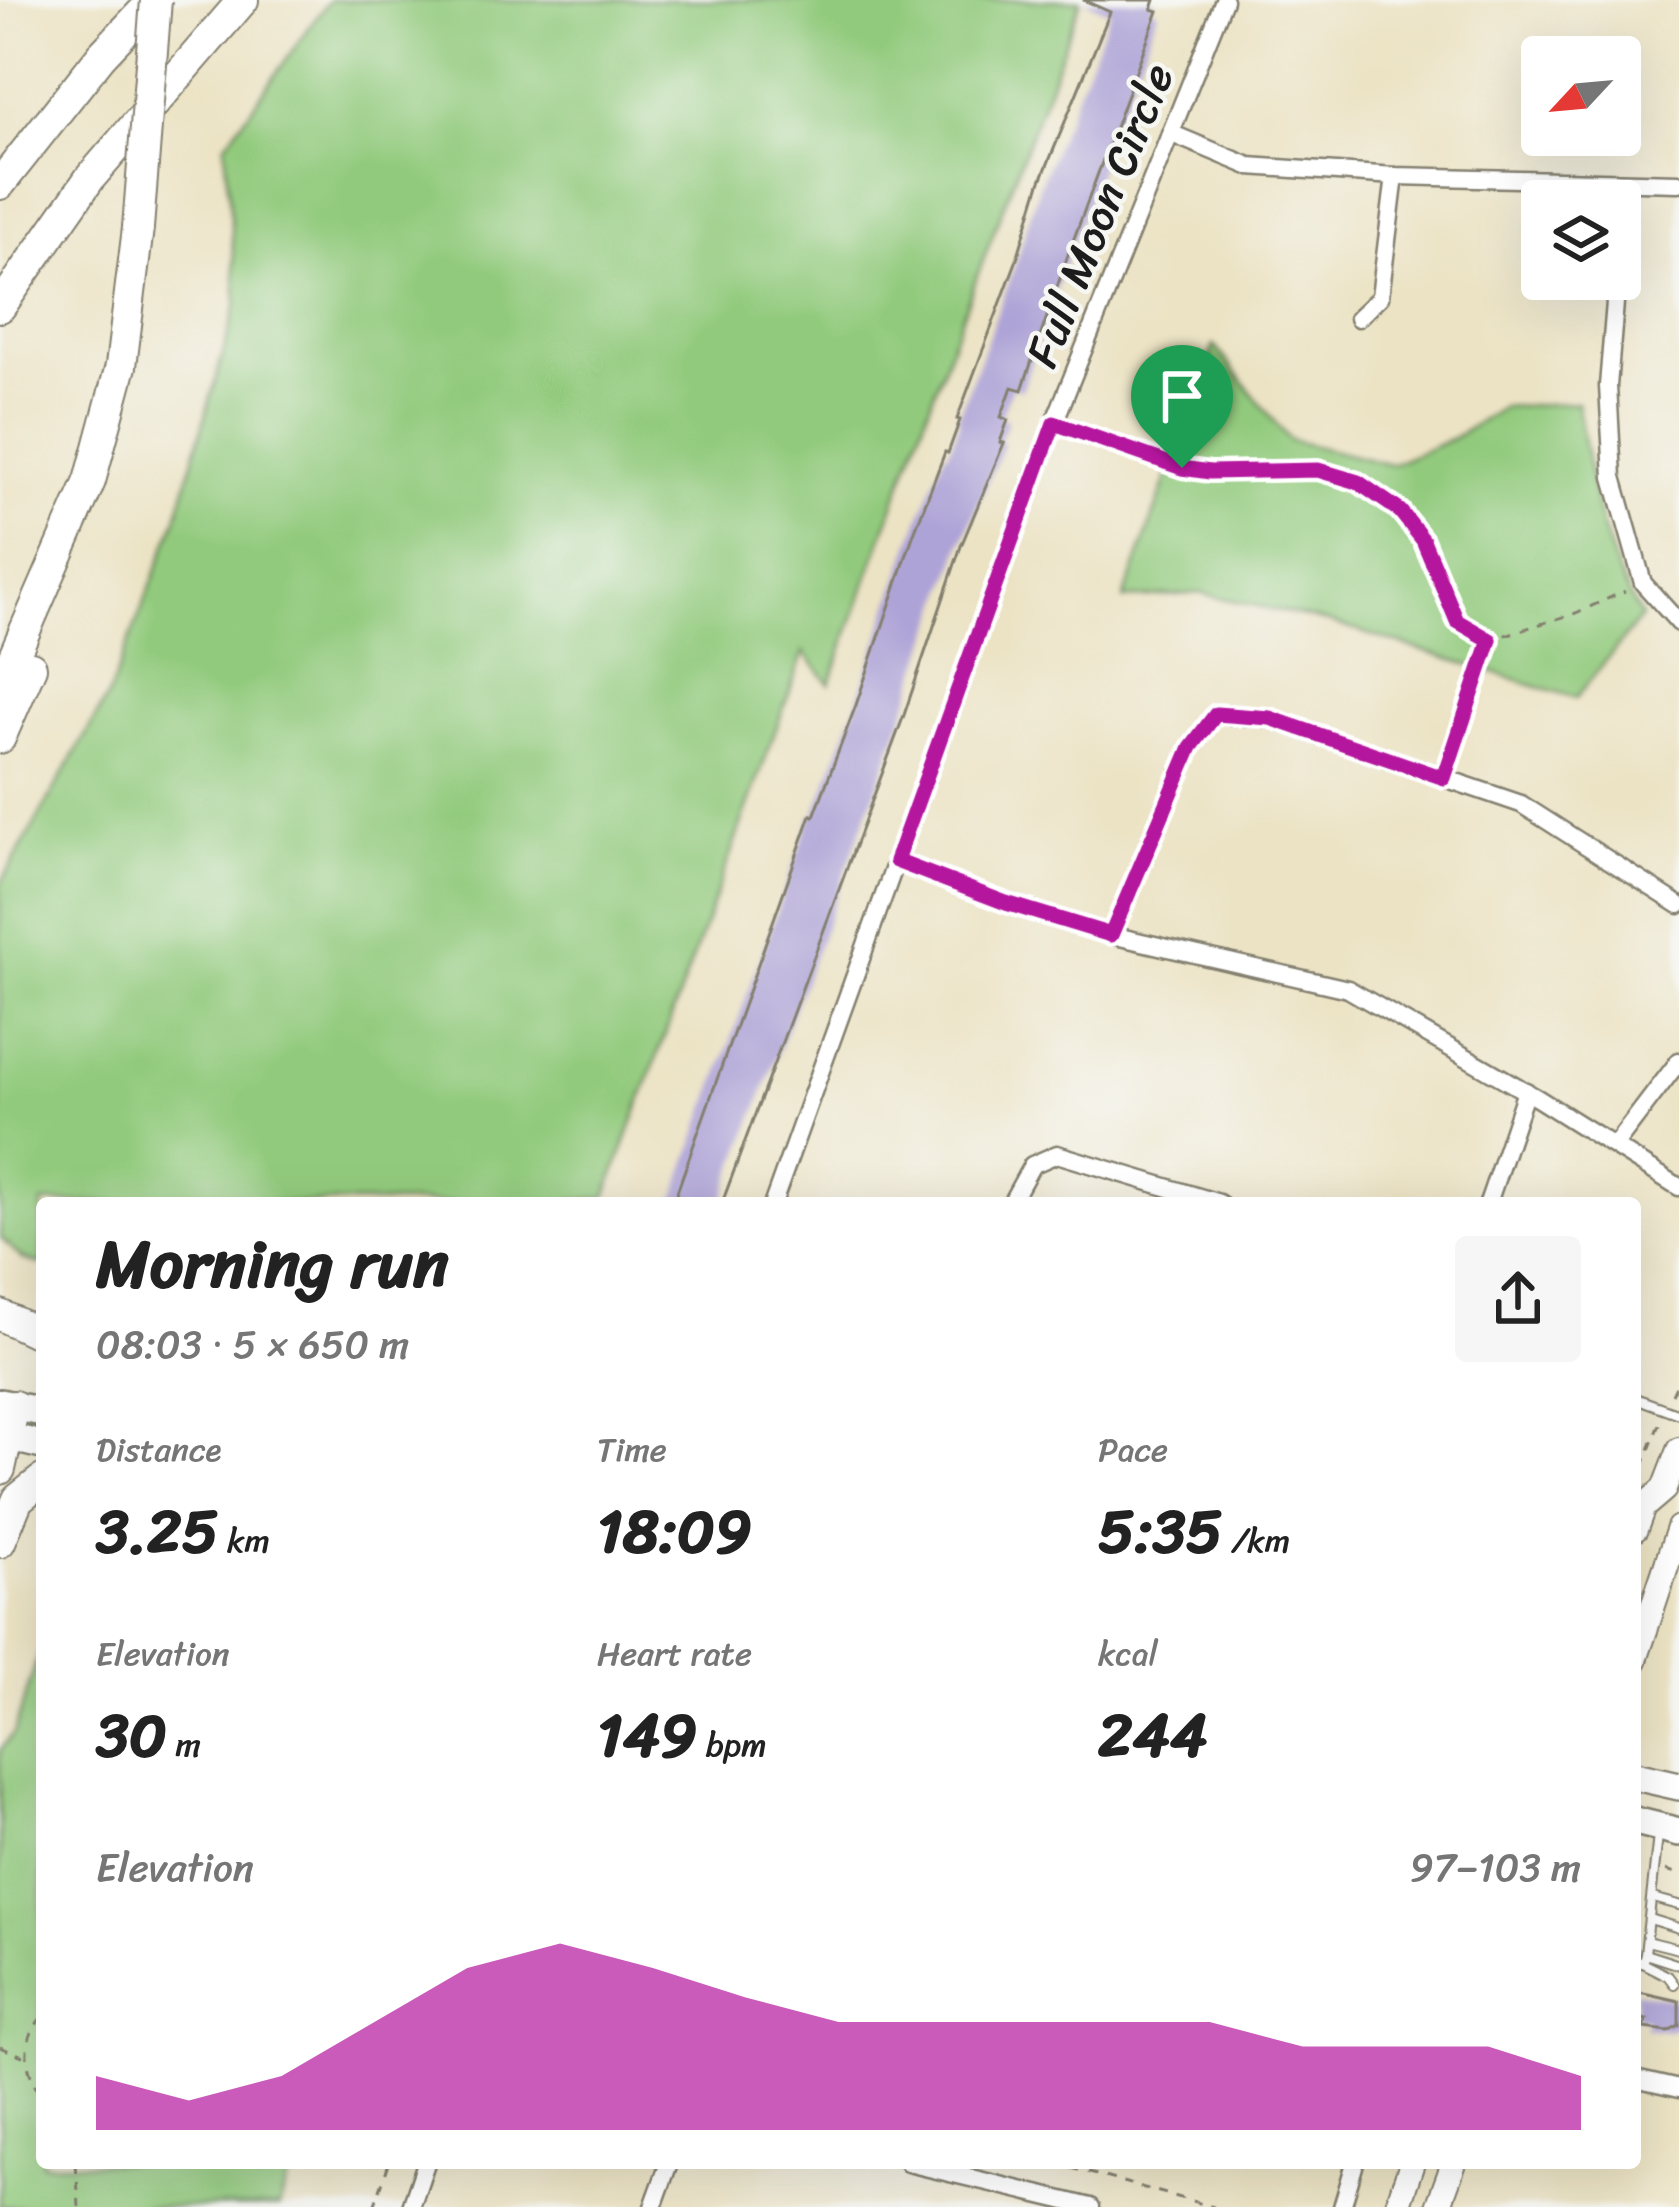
<!DOCTYPE html>
<meta charset="utf-8">
<style>
body{margin:0;font-family:Sriracha,sans-serif;background:#f6f6f6;color:#222;height:100vh;display:flex;flex-direction:column;font-size:45px;white-space:nowrap}
*{box-sizing:border-box;margin:0}
p{font-size:39px;color:#767676}
.icon{flex:none;width:66px;height:66px;fill:none;stroke:currentColor;stroke-width:2;stroke-linecap:round;stroke-linejoin:round}
.map{position:relative;flex:1;overflow:hidden}
.panel{position:absolute;left:36px;top:1197px;width:1605px;height:972px;display:flex;flex-direction:column;background:#fff;border-radius:12px;box-shadow:0 12px 48px #0002}
.panel>*{flex:none}
.needle{width:78px;rotate:244deg}
.fabs{position:absolute;left:1521px;top:36px;display:grid;gap:24px}
.fabs a{display:grid;place-items:center;width:120px;height:120px;border-radius:12px;background:#fff;box-shadow:0 12px 48px #0002;font-size:60px}
.pin{position:absolute;display:grid;place-items:center;width:102px;height:102px;color:#fff;margin:-123px -51px;border-radius:50% 50% 50% 0;rotate:-45deg;box-shadow:0 0 12px #0007}
.pin .icon{rotate:45deg}
.round{display:grid;place-items:center;flex:none;width:126px;height:126px;border-radius:12px;background:#f6f6f6}
.headline{display:flex;align-items:center;justify-content:space-between;height:204px;padding:0 60px}
h1{font-size:66px;font-weight:800;line-height:90px}
.metrics{display:grid;grid-template-columns:repeat(3,1fr);gap:18px;height:204px;padding:12px 60px}
.metrics div{display:grid;align-content:center}
.metrics b{font-size:60px;font-weight:800}
.metrics small{font-size:33px;font-weight:400}
.metrics p{font-size:33px}
.chart{height:336px;padding:24px 60px}
.chart p{display:flex;justify-content:space-between}
.chart svg{width:100%;height:216px;margin-top:12px;fill:#b5179e;opacity:.7}
.map>svg:first-child{display:block}
.green{fill:#92ca7d;stroke:#57734c;stroke-width:3}
.building{fill:#aea3d7}
.lines{fill:none;stroke-linecap:round;stroke-linejoin:round}
.lane-casing{stroke:#848070;stroke-width:12}
.street-casing{stroke:#848070;stroke-width:21}
.secondary-casing{stroke:#848070;stroke-width:28}
.primary-casing{stroke:#848070;stroke-width:32}
.highway-casing{stroke:#848070;stroke-width:34}
.path{stroke:#848070;stroke-width:3;stroke-dasharray:9 9;stroke-linecap:butt}
.lane{stroke:#fff;stroke-width:8}
.street{stroke:#fff;stroke-width:16}
.secondary{stroke:#fff;stroke-width:24}
.primary{stroke:#fff;stroke-width:27}
.highway{stroke:#fff;stroke-width:30}
.highway-bridge-casing{stroke:#848070;stroke-width:34;stroke-linecap:butt}
.highway-bridge{stroke:#fff;stroke-width:30}
.route-casing{stroke:#fff;stroke-width:24}
.route{stroke:#b5179e;stroke-width:15}
.labels{text-anchor:middle;stroke-width:9;stroke-linejoin:round;paint-order:stroke}
.street-label{font-size:45px;fill:#1c1c1c;stroke:#f6f6f2}
</style>
<div class="map">
<svg width="1679" height="2207" viewBox="0 0 1679 2207">
<rect width="100%" height="100%" fill="#f6f6f2"/>
<filter id="ink" filterUnits="userSpaceOnUse"><feTurbulence type="fractalNoise" baseFrequency=".00833" numOctaves="2"/><feDisplacementMap in="SourceGraphic" scale="24" xChannelSelector="R" yChannelSelector="G"/><feConvolveMatrix kernelMatrix="1 2 1 2 8 2 1 2 1" color-interpolation-filters="sRGB"/></filter>
<filter id="wash" filterUnits="userSpaceOnUse"><feTurbulence type="fractalNoise" baseFrequency=".004" numOctaves="4" result="noise"/><feDisplacementMap in="SourceGraphic" scale="48" xChannelSelector="R" yChannelSelector="G"/><feGaussianBlur stdDeviation="2.7" result="paint"/><feColorMatrix in="noise" values="0 0 0 0 0 0 0 0 0 0 0 0 0 0 0 0 0 1.4 0 .05"/><feComposite in="paint" operator="in"/></filter>
<g filter="url(#wash)">
<rect width="100%" height="100%" fill="#ece3c4"/>
<g class="green">
<polygon points="329,0 1081,0 946,359 830,684 804,652 606,1197 559,1203 42,1203 42,1265 22,1259 0,1237 0,885 108,696 177,518 237,303 225,145"/>
<path d="M1214,345L1289,440L1391,465L1452,439L1503,407L1577,402C1592,484 1597,543 1641,617L1576,698L1332,623L1200,593L1124,599Z"/>
<polygon points="42,1644 42,2163 293,2163 279,2207 0,2207 0,1750 14,1733"/>
</g>
<g id="blocks">
<g class="building">
<polygon points="1083,0 1155,0 1152,9 1158,11 1069,252 1022,390 1012,387 1001,417 1008,420 1000,442 1004,443 961,546 904,715 722,1203 673,1203 811,815 814,816 856,705 913,536 945,452 948,453 960,420 957,419 1016,262 1040,183 1110,12"/>
<polygon points="1635,1991 1679,2001 1679,2025 1668,2031 1644,2028 1647,2020 1635,2017"/>
</g>
</g>
</g>
<g filter="url(#ink)">
<use href="#blocks" fill-opacity="0" stroke="#848070" stroke-width="3"/>
<g class="lines">
<g class="lane-casing">
<g id="lane">
<polyline points="1635,1398 1679,1414"/>
<polyline points="1653,1898 1679,1905"/>
<polyline points="1650,1919 1679,1928"/>
<polyline points="1647,1941 1679,1949"/>
<polyline points="1645,1954 1679,1965"/>
<polyline points="1635,1962 1642,1963 1645,1954 1658,1835"/>
<polyline points="1642,1963 1668,1976 1674,1984"/>
</g>
</g>
<g class="street-casing">
<g id="street">
<polyline points="1170,133 1249,166 1395,176 1679,183"/>
<polyline points="1620,234 1624,183"/>
<polyline points="1617,279 1608,386 1613,477 1643,583 1679,623"/>
<polyline points="1358,318 1380,297 1395,176"/>
<polyline points="896,861 1006,903 1111,935 1348,989 1537,1098 1679,1187"/>
<polyline points="1111,935 1191,747 1216,714 1271,719 1521,804 1679,905"/>
<polyline points="1615,1145 1679,1061"/>
<polyline points="773,1203 1054,423 1224,0"/>
<polyline points="1011,1203 1032,1165 1057,1154 1219,1203"/>
<polyline points="1488,1203 1526,1091"/>
<polyline points="1635,2079 1679,2089"/>
<polyline points="908,2163 1091,2207"/>
<polyline points="411,2207 426,2163"/>
<polyline points="653,2207 669,2163"/>
<polyline points="1342,2207 1355,2163"/>
</g>
</g>
<g class="secondary-casing">
<g id="secondary">
<polyline points="1635,1529 1643,1507 1664,1489 1679,1450"/>
<polyline points="1635,1660 1679,1528"/>
<polyline points="1397,2207 1412,2163"/>
<polyline points="1438,2207 1454,2163"/>
</g>
</g>
<g class="primary-casing">
<g id="primary">
<polyline points="0,1403 42,1412"/>
<polyline points="0,1435 42,1445"/>
<polyline points="1635,1776 1679,1786"/>
<polyline points="1635,1821 1679,1832"/>
</g>
</g>
<g class="highway-casing">
<g id="highway">
<polyline points="0,184 101,56 154,0"/>
<polyline points="0,307 90,178 243,0"/>
<polyline points="0,688 90,481 121,366 138,228"/>
<polyline points="0,738 31,667"/>
<polyline points="0,1315 42,1335"/>
<polyline points="0,1469 14,1406"/>
<polyline points="0,1542 18,1499 42,1480"/>
</g>
</g>
<g class="path">
<polyline points="1074,430 1182,468 1211,472 1319,470 1358,482 1400,511 1423,540 1457,621 1489,640 1576,613 1625,591"/>
<polyline points="1451,757 1489,641"/>
<polyline points="1672,1394 1679,1379"/>
<polyline points="1636,1483 1661,1419"/>
<polyline points="1666,1870 1679,1874"/>
<path d="M42,2017C19,2044 25,2070 42,2098"/>
<polyline points="0,2047 23,2056"/>
<polyline points="76,2163 79,2207"/>
<polyline points="1053,2163 1214,2207"/>
<polyline points="374,2207 389,2163"/>
</g>
<use href="#lane" class="lane"/>
<use href="#street" class="street"/>
<use href="#secondary" class="secondary"/>
<use href="#primary" class="primary"/>
<use href="#highway" class="highway"/>
<g class="highway-bridge-casing">
<polyline id="highway-bridge" points="138,228 156,0"/>
</g>
<use href="#highway-bridge" class="highway-bridge"/>
</g>
</g>
<g class="lines" filter="url(#ink)">
<g class="route-casing">
<polygon id="route" points="1054,423 1182,468 1210,472 1318,470 1358,482 1400,511 1423,540 1457,621 1490,640 1444,778 1270,718 1216,714 1191,747 1111,935 1006,903 896,861"/>
</g>
<use href="#route" class="route"/>
</g>
<g class="labels">
<g class="street-label">
<text transform="translate(1099 215) rotate(-68)" y="16">Full Moon Circle</text>
</g>
</g>
</svg>
<div class="fabs">
<a><svg class="needle" viewBox="-14 -14 28 28"><path d="M0-13l5 13h-10z" fill="#e53935"/><path d="M0 13l5-13h-10z" fill="#767676"/></svg></a>
<a><svg class="icon" aria-label="layers" viewBox="0 0 24 24"><path d="M12 4l9 5-9 5-9-5zM3 14l9 5 9-5"/></svg></a>
</div>
<div class="pin" style="left:1182px;top:468px;background:#1e9e55"><svg class="icon" aria-label="arrive" viewBox="0 0 24 24"><path d="M6 21V4h12l-3 4 3 4H6"/></svg></div>
<section class="panel">
<div class="headline"><div><h1>Morning run</h1><p>08:03 · 5 × 650 m</p></div><a class="round"><svg class="icon" aria-label="share" viewBox="0 0 24 24"><path d="M12 15V3M7 8l5-5 5 5M5 13v7h14v-7"/></svg></a></div>
<div class="metrics">
<div><p>Distance</p><b>3.25<small> km</small></b></div>
<div><p>Time</p><b>18:09</b></div>
<div><p>Pace</p><b>5:35<small> /km</small></b></div>
</div>
<div class="metrics">
<div><p>Elevation</p><b>30<small> m</small></b></div>
<div><p>Heart rate</p><b>149<small> bpm</small></b></div>
<div><p>kcal</p><b>244</b></div>
</div>
<div class="chart"><p><span>Elevation</span>97–103 m</p>
<svg viewBox="0 0 160 44" preserveAspectRatio="none"><path d="M0 44V33L10 38L20 33L30 22L40 11L50 6L60 11L70 17L80 22L90 22L100 22L110 22L120 22L130 27L140 27L150 27L160 33V44z"/></svg>
</div>
</section>
</div>
